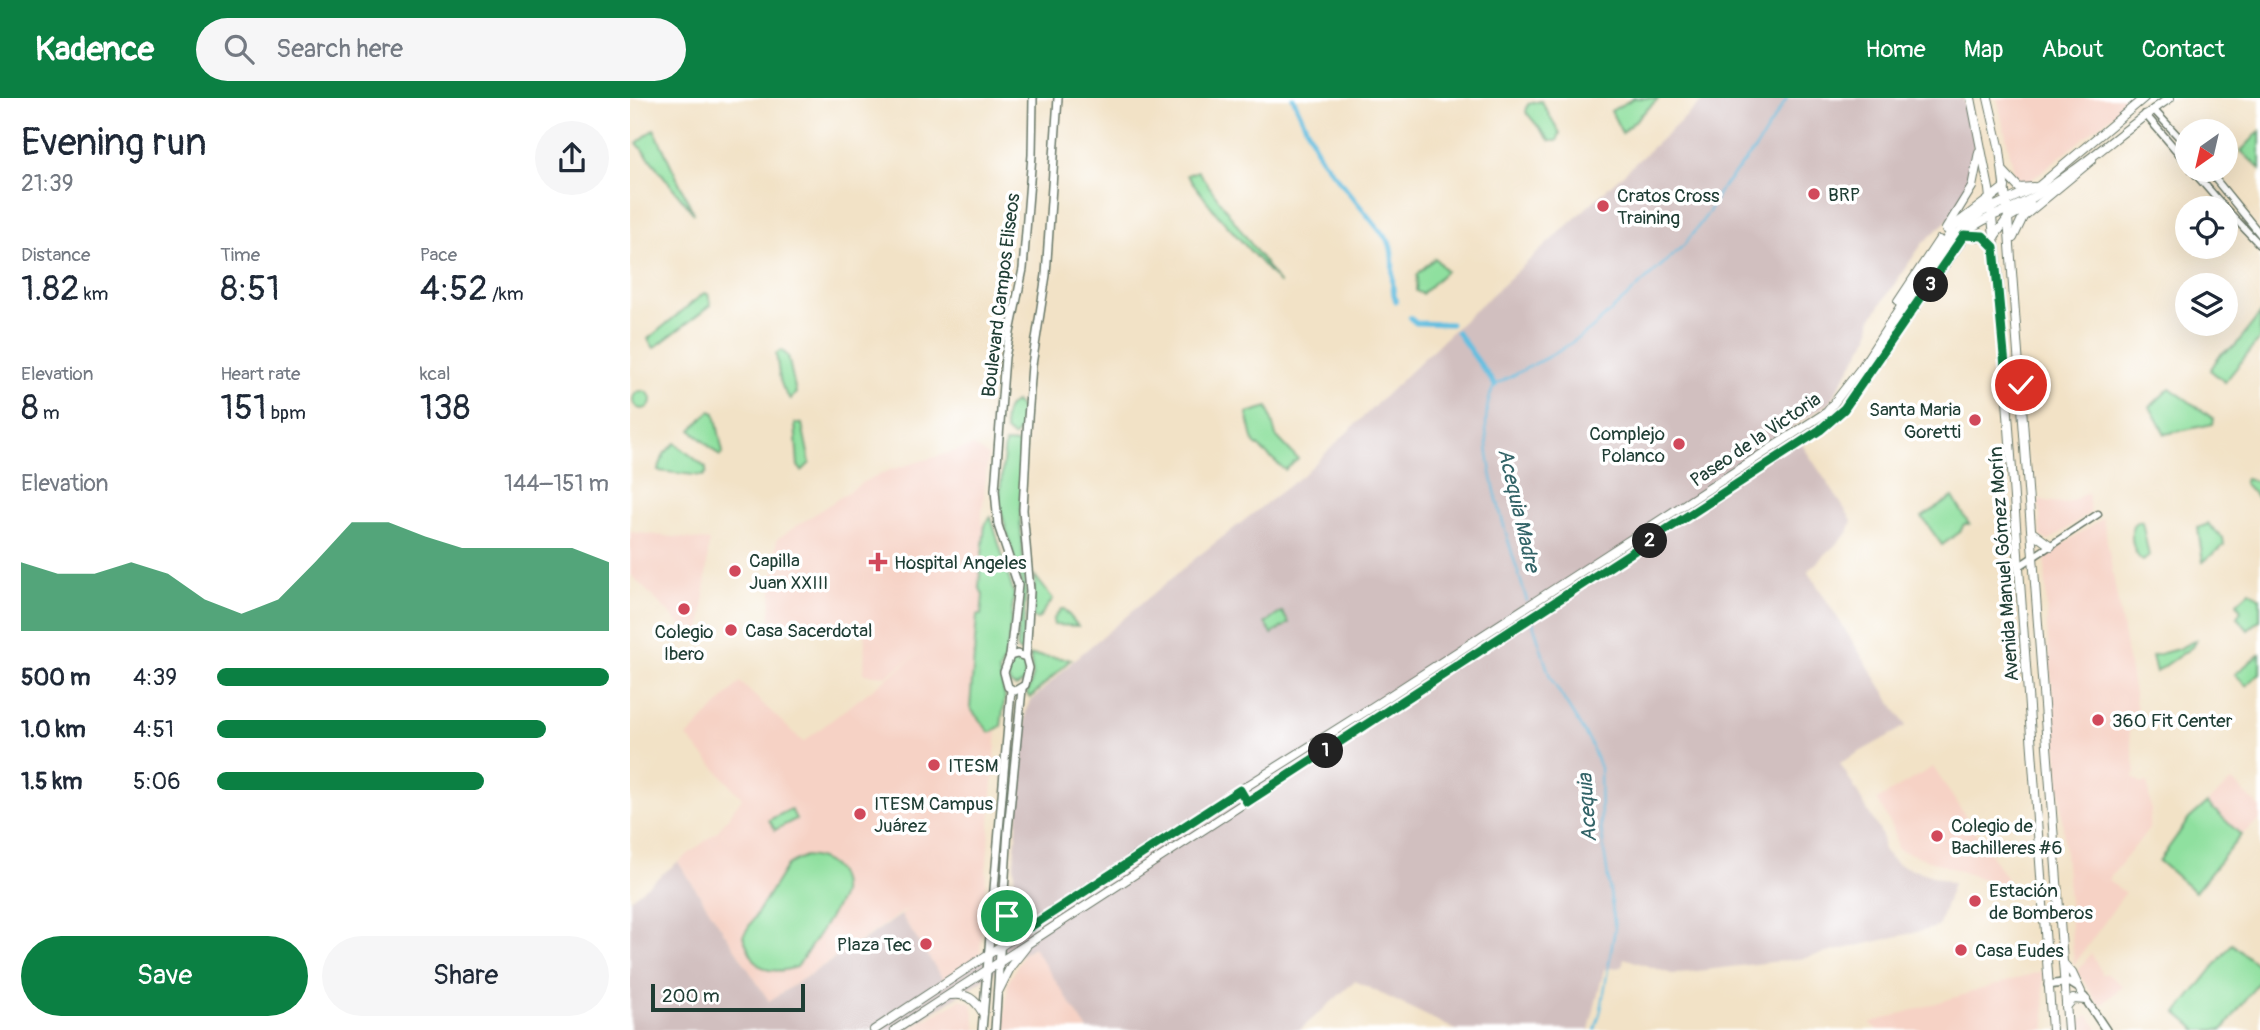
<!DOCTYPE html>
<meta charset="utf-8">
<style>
body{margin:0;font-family:Pangolin,sans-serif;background:#f6f6f7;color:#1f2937;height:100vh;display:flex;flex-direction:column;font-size:26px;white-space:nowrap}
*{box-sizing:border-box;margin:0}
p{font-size:23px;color:#747a83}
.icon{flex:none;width:38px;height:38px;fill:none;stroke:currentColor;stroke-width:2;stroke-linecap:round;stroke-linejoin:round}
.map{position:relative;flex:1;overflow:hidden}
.drawer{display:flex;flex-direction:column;background:#fff;width:630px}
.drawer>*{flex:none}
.needle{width:46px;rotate:214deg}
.buttons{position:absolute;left:1545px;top:21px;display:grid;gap:14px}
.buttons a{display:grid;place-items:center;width:63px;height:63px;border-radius:50%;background:#fff;box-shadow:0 7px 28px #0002;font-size:35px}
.scale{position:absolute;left:21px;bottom:18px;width:154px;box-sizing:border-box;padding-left:7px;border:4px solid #1f3d34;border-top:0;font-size:19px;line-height:24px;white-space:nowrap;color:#1f3d34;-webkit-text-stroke:5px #fff;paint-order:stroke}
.pin{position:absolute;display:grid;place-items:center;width:60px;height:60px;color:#fff;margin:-30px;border:4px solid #fff;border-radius:50%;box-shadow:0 2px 7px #0007}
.km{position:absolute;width:35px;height:35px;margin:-18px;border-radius:50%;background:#222;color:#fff;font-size:19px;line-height:35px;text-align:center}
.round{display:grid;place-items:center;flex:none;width:74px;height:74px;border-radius:37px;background:#f6f6f7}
.head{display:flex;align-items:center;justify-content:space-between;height:119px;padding:0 21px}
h1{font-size:38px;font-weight:600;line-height:52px}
.metrics{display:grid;grid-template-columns:repeat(3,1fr);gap:10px;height:119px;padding:7px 21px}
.metrics div{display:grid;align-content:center}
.metrics b{font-size:35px;font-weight:600}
.metrics small{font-size:19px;font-weight:400}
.metrics p{font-size:19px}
.chart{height:196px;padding:14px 21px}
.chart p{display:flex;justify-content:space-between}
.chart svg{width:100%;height:126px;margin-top:7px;fill:#0b8043;opacity:.7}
.button{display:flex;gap:14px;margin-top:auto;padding:14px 21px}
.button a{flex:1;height:80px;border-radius:42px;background:#0b8043;color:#fff;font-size:28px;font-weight:600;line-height:80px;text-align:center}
.button a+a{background:#f6f6f7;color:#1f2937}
ul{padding:0 21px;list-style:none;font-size:23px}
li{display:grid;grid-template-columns:112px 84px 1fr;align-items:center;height:52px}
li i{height:18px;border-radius:9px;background:#0b8043}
header{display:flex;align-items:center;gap:42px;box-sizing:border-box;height:98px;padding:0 35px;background:#0b8043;color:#fff}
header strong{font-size:33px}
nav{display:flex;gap:38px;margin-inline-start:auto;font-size:24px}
.search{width:490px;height:63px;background:#f6f6f7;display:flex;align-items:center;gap:18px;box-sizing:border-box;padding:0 24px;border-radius:38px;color:#747a83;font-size:26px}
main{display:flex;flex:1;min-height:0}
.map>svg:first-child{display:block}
.built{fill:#f6d2c5}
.industrial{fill:#d1bfbf}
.green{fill:#8fe09f;stroke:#578e6a;stroke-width:2}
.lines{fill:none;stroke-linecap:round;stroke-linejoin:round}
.stream{stroke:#62bee0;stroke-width:2}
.canal{stroke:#62bee0;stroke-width:5}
.tertiary-casing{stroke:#697767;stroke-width:9}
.secondary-casing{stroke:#697767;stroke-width:10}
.primary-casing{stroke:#697767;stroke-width:10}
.tertiary{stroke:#fff;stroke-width:6}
.secondary{stroke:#fff;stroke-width:7}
.primary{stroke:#fff;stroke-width:8}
.route-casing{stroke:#fff;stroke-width:14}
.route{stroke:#0b8043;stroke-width:9}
.poi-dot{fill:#d1495b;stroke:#fff;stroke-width:2.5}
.labels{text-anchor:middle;stroke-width:7;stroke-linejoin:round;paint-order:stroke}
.poi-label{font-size:19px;fill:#1f3d34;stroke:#fff;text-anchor:start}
.street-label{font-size:19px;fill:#1f3d34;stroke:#fff}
.water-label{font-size:21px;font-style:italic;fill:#336468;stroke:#fff}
</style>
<header>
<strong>Kadence</strong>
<div class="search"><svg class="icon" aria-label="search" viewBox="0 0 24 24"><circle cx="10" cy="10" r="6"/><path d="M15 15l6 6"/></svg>Search here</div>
<nav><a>Home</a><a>Map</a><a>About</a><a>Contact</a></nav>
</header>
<main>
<section class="drawer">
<div class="head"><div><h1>Evening run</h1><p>21:39</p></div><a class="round"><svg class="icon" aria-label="share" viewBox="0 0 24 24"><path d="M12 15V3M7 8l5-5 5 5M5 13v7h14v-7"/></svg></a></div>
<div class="metrics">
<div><p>Distance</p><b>1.82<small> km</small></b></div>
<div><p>Time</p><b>8:51</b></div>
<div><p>Pace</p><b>4:52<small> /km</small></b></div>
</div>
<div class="metrics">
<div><p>Elevation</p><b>8<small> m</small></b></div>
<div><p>Heart rate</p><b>151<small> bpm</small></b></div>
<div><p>kcal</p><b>138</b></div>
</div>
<div class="chart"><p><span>Elevation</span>144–151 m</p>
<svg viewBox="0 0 160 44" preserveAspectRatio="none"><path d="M0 44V20L10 24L20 24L30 20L40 24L50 33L60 38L70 33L80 20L90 6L100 6L110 11L120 15L130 15L140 15L150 15L160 20V44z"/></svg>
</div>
<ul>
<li><b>500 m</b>4:39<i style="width:100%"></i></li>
<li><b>1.0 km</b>4:51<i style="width:84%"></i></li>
<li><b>1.5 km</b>5:06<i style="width:68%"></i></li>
</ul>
<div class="button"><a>Save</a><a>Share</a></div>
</section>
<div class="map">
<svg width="1630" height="932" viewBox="0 0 1630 932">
<rect width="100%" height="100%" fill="#fff"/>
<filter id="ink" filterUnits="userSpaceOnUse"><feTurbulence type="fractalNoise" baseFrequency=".0143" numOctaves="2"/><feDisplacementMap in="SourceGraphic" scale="14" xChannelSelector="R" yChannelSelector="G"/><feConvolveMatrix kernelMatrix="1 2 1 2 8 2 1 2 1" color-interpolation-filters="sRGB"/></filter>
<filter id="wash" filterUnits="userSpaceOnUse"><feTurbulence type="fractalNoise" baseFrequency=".00686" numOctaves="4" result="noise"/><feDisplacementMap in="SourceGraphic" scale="28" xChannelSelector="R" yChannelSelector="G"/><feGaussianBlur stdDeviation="1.57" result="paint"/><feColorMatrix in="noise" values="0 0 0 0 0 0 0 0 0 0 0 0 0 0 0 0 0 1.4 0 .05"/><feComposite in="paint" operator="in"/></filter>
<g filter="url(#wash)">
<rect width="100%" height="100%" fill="#f2e2c6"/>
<g class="built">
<polygon points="1367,0 1504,0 1402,81 1402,85 1393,86 1385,78"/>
<polygon points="343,348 358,358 351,426 355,426 349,487 353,497 351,517 347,518 340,610 360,634 367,631 350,857 313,881 271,817 279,810 139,903 48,764 88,733 112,700 57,639 110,584 173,644 292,553 256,578 234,576 235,534 139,526 147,441 235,383 260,372"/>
<polygon points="1458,394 1460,415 1419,443 1411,439 1409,402 1436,406"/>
<polygon points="1473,420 1509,624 1499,633 1506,674 1503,679 1512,686 1517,684 1521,710 1519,731 1478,782 1495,795 1444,867 1417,530 1415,458"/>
<polygon points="0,434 79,443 70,546 0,476"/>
<polygon points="1303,669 1384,792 1267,751 1263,730 1247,702"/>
<polygon points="1602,683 1630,709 1630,722 1611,737 1577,705"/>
<polygon points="404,849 458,932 373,932 378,885 393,857"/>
<polygon points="1461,855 1473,877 1476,875 1493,888 1470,908 1447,874"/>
<polygon points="1412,873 1416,932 1247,932 1240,925"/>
<polygon points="331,901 342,905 347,932 278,932"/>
<polygon points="1458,917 1469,932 1447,932 1446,926"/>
</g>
<polygon class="industrial" points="1076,0 1333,0 1345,45 1340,88 1325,115 1292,146 1242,219 1239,238 1199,305 1161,330 1222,422 1218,435 1178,473 1276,628 1210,665 1252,737 1253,752 1267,766 1323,785 1308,829 1175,860 1042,876 994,860 992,869 974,871 959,932 826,932 725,883 670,932 458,932 403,849 276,932 0,932 0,801 48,764 139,903 271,817 313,881 378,839 385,815 384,764 396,612 400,604 443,563 567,459 674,376 819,236"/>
<g class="green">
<polygon points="1004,0 1029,0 992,35 981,13"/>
<polygon points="911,3 930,35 927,43 920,43 896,14 898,6"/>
<polygon points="24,31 64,116 7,45"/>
<polygon points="1630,33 1630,71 1611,53"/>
<polygon points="568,73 650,186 587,116 557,77"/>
<polygon points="805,160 816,173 792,196 786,193 787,176"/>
<polygon points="74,195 78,196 81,207 24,250 18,241"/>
<polygon points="1630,216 1630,240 1595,284 1580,272 1592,255 1605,248"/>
<path d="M151,252L158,258L166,295L161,301C148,290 149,271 146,256Z"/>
<polygon points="1540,290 1584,321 1583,326 1535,336 1520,309"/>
<circle cx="12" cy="302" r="9"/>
<path d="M385,304C396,313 395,331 383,339L376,333C373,322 374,310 385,304Z"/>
<polygon points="638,309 646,338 668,361 655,372 624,345 617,315"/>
<polygon points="80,313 85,315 93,355 90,358 61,332"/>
<polygon points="165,325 172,326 180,365 172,373 168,368"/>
<polygon points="45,345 76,370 76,375 73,378 28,373 34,356"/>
<polygon points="375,345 393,346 390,422 396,492 392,554 387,552 391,485 369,405"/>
<polygon points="1616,381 1630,384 1630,402 1614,385"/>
<polygon points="1323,399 1339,426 1334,426 1330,434 1312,447 1292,419"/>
<polygon points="361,419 384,497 377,555 369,574 375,599 371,628 360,635 340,610 347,517 351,517 353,497 349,488 355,426"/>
<path d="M1508,423L1512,424L1519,458L1513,463C1503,457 1500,438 1503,427Z"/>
<polygon points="1578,426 1593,440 1594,447 1573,464 1568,430"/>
<polygon points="405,478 423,501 408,521 403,520"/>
<polygon points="1620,493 1630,500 1630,522 1618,532 1607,519 1611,513 1607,505"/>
<polygon points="431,511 434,511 448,528 424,527 423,522"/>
<polygon points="652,514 659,525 642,536 635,525"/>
<polygon points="1566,542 1562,549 1526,574 1522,558 1548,551"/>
<polygon points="1630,556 1630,575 1616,588 1605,576"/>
<polygon points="400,557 441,561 400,600 397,596 403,579"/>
<polygon points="386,559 394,564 395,583 386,589 380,586 377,575 381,563"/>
<polygon points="1577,705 1611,737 1565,794 1529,763 1559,721"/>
<polygon points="161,711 166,721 145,732 139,722"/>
<path d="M175,758C196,759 214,771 212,795C211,806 175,856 167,869C134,879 124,869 113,838L157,767Z"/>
<polygon points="1602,846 1630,869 1630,882 1593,932 1567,932 1547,915"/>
</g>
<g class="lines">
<g class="stream">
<path d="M897,503C882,453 837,332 865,287L929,253L959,233L1055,146L1079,114L1088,95L1126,50L1157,0"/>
<polyline points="902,522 920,579 960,644 970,670 971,730 985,830 971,912 965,932"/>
</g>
<g class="canal">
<path d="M663,0L690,59L759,144C767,163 758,184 766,203"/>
<polyline points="780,220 786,225 821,226"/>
<polyline points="827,234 865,287"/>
</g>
</g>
</g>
<g filter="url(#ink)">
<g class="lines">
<g class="tertiary-casing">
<g id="tertiary">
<polyline points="1523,11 1558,49"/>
<polyline points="1515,16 1558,66"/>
<polyline points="1562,72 1595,110"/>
<polyline points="1578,72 1630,136"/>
<polyline points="1596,111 1630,147"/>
<polyline points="1388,469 1468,416"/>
</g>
</g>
<g class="secondary-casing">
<g id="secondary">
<polygon points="387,556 396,559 399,570 395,587 385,593 378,589 374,574 380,558"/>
<polyline points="380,558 388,487 368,427 365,392 375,259 393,171 402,57 403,0"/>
<polyline points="396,559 400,493 393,412 397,334 402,267 416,177 428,0"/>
<polyline points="1418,887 1439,884 1447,889"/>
<polyline points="1454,899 1476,932"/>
<polyline points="352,932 381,592"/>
<polyline points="365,932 378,732 392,591"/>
</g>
</g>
<g class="primary-casing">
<g id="primary">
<polyline points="1341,0 1359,91 1368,176 1422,932"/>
<polyline points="1358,0 1370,52 1378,120 1438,932"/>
<polyline points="1374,74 1389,90 1403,89"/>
<polyline points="1316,131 1342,89 1349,54"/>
<polyline points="1334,137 1353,139 1364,149"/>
<polyline points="1364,139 1378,120 1401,107"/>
<polyline points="1383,140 1393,119 1462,62"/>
<polyline points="1302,164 1325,127 1375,89"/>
<polyline points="1268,204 1309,142"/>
<polyline points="1253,253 1258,237 1296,176"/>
<polyline points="1403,435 1421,448"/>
<polyline points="373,811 383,826 400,829"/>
<polyline points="1433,865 1442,875 1451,894"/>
<polyline points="368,894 381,868 396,849"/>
<path d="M321,897C337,895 345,901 353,915"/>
<polyline points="1436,909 1443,901 1456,902"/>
<polyline points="244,932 531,742 744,608 1197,314 1232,269 1285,187 1336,126 1352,114 1409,88 1514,0"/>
<path d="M265,932L1202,323L1222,300L1340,131C1359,116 1383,112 1404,99C1452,71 1493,31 1540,0"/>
</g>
</g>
<use href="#tertiary" class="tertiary"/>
<use href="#secondary" class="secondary"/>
<use href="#primary" class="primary"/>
</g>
</g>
<g class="lines" filter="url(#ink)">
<g class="route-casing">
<polyline id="route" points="377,818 387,828 400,829 610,692 617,704 1190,332 1214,311 1334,137 1353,138 1364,149 1376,279 1391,287"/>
</g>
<use href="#route" class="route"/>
</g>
<g class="poi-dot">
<circle cx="1184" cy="96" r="7"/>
<circle cx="973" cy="108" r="7"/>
<circle cx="1345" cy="322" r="7"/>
<circle cx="1049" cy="346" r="7"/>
<path d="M244.5 453.5h7v7h7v7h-7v7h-7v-7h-7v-7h7z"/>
<circle cx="105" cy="473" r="7"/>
<circle cx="54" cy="511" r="7"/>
<circle cx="101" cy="532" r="7"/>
<circle cx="1468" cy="622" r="7"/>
<circle cx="304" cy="667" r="7"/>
<circle cx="230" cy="716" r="7"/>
<circle cx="1307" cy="738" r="7"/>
<circle cx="1345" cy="803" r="7"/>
<circle cx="296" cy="846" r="7"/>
<circle cx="1331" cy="852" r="7"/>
</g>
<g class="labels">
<g class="poi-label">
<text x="1198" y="103">BRP</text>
<text x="987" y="104">Cratos Cross<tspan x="987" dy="22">Training</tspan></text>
<text x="1331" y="318" text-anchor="end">Santa Maria<tspan x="1331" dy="22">Goretti</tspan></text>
<text x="1035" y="342" text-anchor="end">Complejo<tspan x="1035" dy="22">Polanco</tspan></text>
<text x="119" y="469">Capilla<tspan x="119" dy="22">Juan XXIII</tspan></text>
<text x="264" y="471">Hospital Angeles</text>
<text x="115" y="539">Casa Sacerdotal</text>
<text x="54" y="540" text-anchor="middle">Colegio<tspan x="54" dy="22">Ibero</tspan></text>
<text x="1482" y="629">360 Fit Center</text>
<text x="318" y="674">ITESM</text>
<text x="244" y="712">ITESM Campus<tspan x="244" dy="22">Juárez</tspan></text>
<text x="1321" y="734">Colegio de<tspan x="1321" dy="22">Bachilleres #6</tspan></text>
<text x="1359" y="799">Estación<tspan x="1359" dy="22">de Bomberos</tspan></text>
<text x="282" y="853" text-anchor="end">Plaza Tec</text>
<text x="1345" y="859">Casa Eudes</text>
</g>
<g class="street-label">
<text transform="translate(370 197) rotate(-83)" y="7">Boulevard Campos Eliseos</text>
<text transform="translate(1125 341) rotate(-34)" y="7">Paseo de la Victoria</text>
<text transform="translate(1373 466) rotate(-94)" y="7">Avenida Manuel Gómez Morín</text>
</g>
<g class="water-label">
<text transform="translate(889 412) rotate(77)" y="7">Acequia Madre</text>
<text transform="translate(957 710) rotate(-94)" y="7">Acequia</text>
</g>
</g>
</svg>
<div class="buttons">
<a><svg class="needle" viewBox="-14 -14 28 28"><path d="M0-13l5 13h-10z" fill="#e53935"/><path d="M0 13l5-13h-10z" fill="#747a83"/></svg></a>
<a><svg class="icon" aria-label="locate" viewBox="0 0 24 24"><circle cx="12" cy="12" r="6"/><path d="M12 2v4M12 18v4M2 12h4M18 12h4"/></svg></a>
<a><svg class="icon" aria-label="layers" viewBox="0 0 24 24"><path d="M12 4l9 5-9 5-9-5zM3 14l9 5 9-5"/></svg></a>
</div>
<div class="scale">200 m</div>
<div class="pin" style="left:377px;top:818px;background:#1e9e55"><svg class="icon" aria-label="arrive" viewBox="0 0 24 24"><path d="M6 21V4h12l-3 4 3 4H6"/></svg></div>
<div class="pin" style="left:1391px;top:287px;background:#d93025"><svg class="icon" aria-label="check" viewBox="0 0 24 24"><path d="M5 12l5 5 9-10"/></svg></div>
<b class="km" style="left:696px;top:653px">1</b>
<b class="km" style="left:1020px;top:443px">2</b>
<b class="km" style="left:1301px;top:187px">3</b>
</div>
</main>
